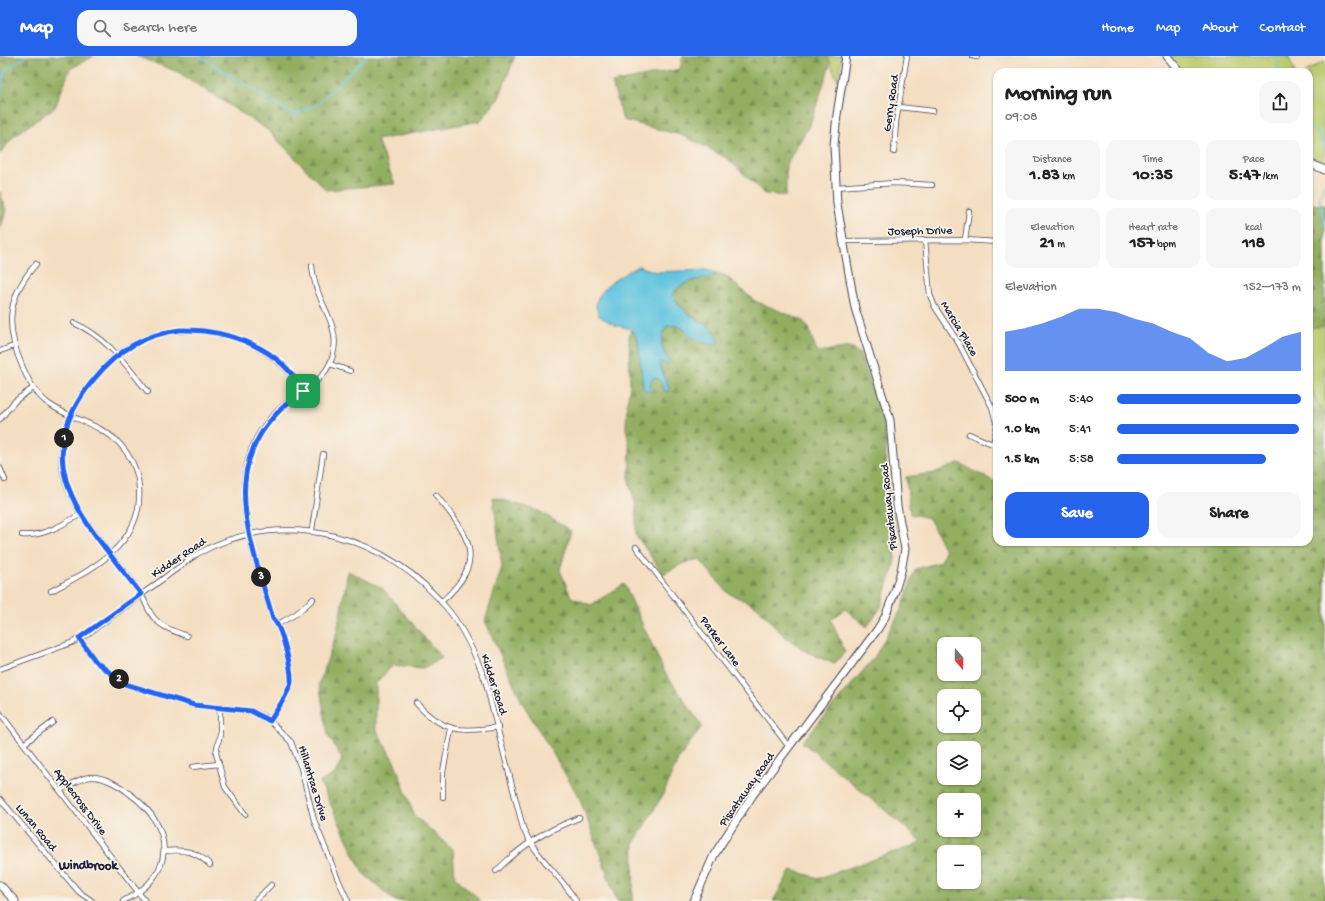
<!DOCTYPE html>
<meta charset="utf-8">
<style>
body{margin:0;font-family:"Gochi Hand",sans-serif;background:#f6f6f6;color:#202124;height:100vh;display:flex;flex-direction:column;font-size:15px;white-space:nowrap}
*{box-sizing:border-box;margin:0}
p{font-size:13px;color:#757577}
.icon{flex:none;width:22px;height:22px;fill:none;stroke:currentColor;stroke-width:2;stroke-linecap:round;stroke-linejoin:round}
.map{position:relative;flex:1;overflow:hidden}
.drawer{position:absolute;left:993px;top:12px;width:320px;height:478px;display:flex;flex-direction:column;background:#fff;border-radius:12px;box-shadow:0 1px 3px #0004}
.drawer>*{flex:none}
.needle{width:26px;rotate:160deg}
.controls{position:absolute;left:937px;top:581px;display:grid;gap:8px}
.controls a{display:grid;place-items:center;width:44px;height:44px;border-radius:8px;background:#fff;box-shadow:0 1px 3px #0004;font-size:20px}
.pin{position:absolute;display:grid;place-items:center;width:34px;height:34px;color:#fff;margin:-17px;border-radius:8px;box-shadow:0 2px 6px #0006}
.km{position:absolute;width:20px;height:20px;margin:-10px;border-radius:50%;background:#222;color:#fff;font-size:11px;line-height:20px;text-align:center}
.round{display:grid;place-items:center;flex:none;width:42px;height:42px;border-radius:12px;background:#f6f6f6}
.summary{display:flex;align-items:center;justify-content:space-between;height:68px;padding:0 12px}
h1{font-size:22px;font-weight:700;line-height:30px}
.metrics{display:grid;grid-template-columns:repeat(3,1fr);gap:6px;height:68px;padding:4px 12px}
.metrics div{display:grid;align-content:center;border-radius:10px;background:#f6f6f6;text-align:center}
.metrics b{font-size:17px;font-weight:700}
.metrics small{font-size:11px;font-weight:400}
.metrics p{font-size:11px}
.chart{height:112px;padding:8px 12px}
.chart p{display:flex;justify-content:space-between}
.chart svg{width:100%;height:72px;margin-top:4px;fill:#2563eb;opacity:.7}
.action{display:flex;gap:8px;margin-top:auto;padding:8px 12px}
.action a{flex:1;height:46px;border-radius:12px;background:#2563eb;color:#fff;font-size:16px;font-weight:700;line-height:46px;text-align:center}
.action a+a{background:#f6f6f6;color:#202124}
ul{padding:0 12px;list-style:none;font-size:13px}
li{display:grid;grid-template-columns:64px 48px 1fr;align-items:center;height:30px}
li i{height:10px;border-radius:5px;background:#2563eb}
header{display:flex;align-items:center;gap:24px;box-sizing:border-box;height:56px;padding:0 20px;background:#2563eb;color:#fff}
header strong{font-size:19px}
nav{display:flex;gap:22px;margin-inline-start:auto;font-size:14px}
.search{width:280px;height:36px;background:#f6f6f6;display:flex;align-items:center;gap:10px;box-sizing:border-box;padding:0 14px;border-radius:12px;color:#757577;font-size:15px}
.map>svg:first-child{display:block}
.forest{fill:url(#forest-firs);stroke:#5a684e;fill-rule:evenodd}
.green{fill:#b8ca6e;stroke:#6d7654}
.water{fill:#61c4df;stroke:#42738d}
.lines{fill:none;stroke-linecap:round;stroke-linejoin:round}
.stream{stroke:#61c4df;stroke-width:1.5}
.street-casing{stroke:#423e4f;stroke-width:6}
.secondary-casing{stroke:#423e4f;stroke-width:9}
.primary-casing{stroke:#423e4f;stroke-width:9}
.street{stroke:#fff;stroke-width:4.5}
.secondary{stroke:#fff;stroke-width:7}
.primary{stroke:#fff;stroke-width:7}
.route-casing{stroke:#fff;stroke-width:8}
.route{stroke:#2563eb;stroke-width:5}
.labels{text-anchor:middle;stroke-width:3.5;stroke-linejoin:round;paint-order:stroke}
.street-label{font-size:12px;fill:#22223b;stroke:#f7f3e8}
.neighbourhood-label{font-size:13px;font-weight:bold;fill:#22223b;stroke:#f7f3e8}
</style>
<header>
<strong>Map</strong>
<div class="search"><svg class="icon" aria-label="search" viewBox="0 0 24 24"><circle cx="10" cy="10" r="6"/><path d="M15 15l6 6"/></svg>Search here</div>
<nav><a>Home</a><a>Map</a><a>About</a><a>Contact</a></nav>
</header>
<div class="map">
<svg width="1325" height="845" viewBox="0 0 1325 845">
<defs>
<pattern id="forest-firs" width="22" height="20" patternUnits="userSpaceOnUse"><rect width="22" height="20" fill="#92ae61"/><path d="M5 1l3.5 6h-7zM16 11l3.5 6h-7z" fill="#778d51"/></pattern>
</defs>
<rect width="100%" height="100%" fill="#f7f3e8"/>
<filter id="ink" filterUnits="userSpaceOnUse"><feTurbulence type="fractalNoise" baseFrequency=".025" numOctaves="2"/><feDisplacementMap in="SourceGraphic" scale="8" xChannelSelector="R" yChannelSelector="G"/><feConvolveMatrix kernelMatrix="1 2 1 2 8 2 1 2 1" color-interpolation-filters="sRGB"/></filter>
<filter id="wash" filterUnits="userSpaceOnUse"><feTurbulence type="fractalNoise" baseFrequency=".012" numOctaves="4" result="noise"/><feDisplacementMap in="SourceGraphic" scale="16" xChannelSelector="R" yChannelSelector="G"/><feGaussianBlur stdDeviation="0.9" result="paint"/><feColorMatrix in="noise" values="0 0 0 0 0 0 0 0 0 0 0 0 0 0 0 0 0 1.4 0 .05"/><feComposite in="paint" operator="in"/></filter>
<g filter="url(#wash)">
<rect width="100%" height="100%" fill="#f4dec1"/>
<g class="forest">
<polygon points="0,0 94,0 70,13 55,51 14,80 0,98"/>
<polygon points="136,0 515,0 499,42 480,65 377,84 395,128 326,134 269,75 178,16"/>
<polygon points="683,0 833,0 810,68 786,109 786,140 765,138 727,102 684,80 623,64 612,27 680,13"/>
<polygon points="0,136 6,154 0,175"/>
<path d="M1309,148L1324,149L1325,151V845H773L791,814L819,822L921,787L904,770L802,686L874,602L902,552L915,513L941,506L945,494L929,462L910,458L906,421L934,417L959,407L997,427V486H1309ZM944,588H974V618H944ZM944,640H974V670H944ZM944,692H974V722H944ZM944,744H974V774H944ZM944,796H974V826H944Z"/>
<path d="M714,216L726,220L755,245L802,264L809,272L813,286L818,296L851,291L860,298L881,357L886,385V418L897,485L894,510L881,551L867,571L845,553L831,564L845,596L834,608L805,595L783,579L756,550L728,537L699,503L684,507L663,518L636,479V450L629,426L630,393L626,372L627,348L630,329L629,280L631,273L638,284L641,303L650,328L654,321L658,323L665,335H670L660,310V306H670C660,293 659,285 667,270C678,268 684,272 691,280L710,269C694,262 680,254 672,238C681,226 700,223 715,220Z"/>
<polygon points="493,441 539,455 571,475 560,514 571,541 591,549 624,528 664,615 702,670 678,704 664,737 634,787 633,845 617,845 579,741 523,648 485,565 502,511"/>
<polygon points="348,515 382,532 442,602 423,612 393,609 376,627 376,673 395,707 414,759 453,794 455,821 481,845 395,845 363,817 320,726 335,718 342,703 328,679 319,628 337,576"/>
</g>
<g class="green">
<polygon points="827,0 842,0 838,25"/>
<polygon points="1168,0 1288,0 1295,16 1182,16"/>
<polygon points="1325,5 1325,113 1309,106 1309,16 1305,16"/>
<polygon points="1325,270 1325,360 1309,328 1309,272"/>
</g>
<path class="water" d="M639,210L656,216L706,214L714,216L715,220C701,223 681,225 672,238C677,248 684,255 693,261C707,271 716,268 718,289C708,288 699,287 691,280C681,272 682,268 667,270C659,285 660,293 670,306L666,308L660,306V310L670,335H665L658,323L654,321L650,328V336L647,335L643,332L638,284L631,273L615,269L599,260C598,257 596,252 596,248C598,232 626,216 639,210Z"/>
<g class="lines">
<g class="stream">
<polyline points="200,0 294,59 317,49 367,0"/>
<polyline points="1276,0 1278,16"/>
<polyline points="0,45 4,16 26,0"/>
<polyline points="1309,70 1317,77 1325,90"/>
<polyline points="1325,127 1319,142 1325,169"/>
</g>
</g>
</g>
<g filter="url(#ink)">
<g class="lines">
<g class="street-casing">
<g id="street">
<polyline points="972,0 977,1"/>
<polyline points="899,51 933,55"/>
<polyline points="894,96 896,66 907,0"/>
<polyline points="836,131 895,127 932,129"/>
<polyline points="925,184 930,239 935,251 958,286 992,351 997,370 993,388"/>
<polyline points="965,184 969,155"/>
<polyline points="844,185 965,184 997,186"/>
<path d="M36,208C6,242 5,272 23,312C29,326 36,339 49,348C70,363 97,367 116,384C129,397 138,413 139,432C144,486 93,514 51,535"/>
<path d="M74,267C107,281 126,309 148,336"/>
<polyline points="0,295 14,290"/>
<polyline points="330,308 350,315"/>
<polyline points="0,363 15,345 33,332"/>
<polyline points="969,378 997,390"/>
<polyline points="0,412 5,424"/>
<path d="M436,439C469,480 489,504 441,546"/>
<polyline points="312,474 323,398"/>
<path d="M22,479C43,481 64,468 81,458"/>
<polyline points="636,491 789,691"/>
<polyline points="278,568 296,558 313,543"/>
<path d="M187,580C176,576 163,572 155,563C149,557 146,547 142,540C134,527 123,515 114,503C94,477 70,449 63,416C58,390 67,363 81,341C97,316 118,293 147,282C200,261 275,284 303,335"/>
<polyline points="79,582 96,606 125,628 194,649 251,655 267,662 291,686 301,712 314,764 337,821 348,845"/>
<path d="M0,613L71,587L86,579L197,498C285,449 389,479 450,556C466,577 476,600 485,624L523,772C535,800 560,819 576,845"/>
<path d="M416,647C442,676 461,677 498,671"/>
<polyline points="220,652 220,678 216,697 225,731 245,758"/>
<polyline points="0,657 145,845"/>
<path d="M270,665C276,655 289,637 291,626C292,614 282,571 273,563C252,491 214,403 287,347C307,332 330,321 334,294C338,273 325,255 318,236C315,228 313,219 312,210"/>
<polyline points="25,687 53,666"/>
<polyline points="192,711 219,708"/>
<path d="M61,734C70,729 81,721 92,721C105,721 121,730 130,738C175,771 177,820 123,845"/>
<polyline points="443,741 443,716 451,673"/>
<polyline points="0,743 79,836 92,845"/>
<path d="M165,795C183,793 197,795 210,809"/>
<path d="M496,815C522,789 545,775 579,762"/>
<polyline points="255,845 271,829"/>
</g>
</g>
<g class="secondary-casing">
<g id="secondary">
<polyline points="1167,0 1180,16"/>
<polyline points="1309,107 1325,114"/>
<polyline points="0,829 15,845"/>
</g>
</g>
<g class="primary-casing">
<polyline id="primary" points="694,845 714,799 752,740 877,574 885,561 895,535 901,515 905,493 897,450 890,364 855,252 837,148 834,89 837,59 846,0"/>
</g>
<use href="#street" class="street"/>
<use href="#secondary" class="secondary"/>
<use href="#primary" class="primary"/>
</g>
</g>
<g class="lines" filter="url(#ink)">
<g class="route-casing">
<path id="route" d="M180,274C227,273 280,291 303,335C212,400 248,474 273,563C282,571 292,614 291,626C289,637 276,655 270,665L251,655L194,649L125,628L96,606L79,582L141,538C86,466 22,409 95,322C117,295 145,278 180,274Z"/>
</g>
<use href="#route" class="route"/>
</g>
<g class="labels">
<g class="street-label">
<text transform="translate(890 47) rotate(-82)" y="4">Gerry Road</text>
<text transform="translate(920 174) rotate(-1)" y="4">Joseph Drive</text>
<text transform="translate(960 272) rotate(59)" y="4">Marcia Place</text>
<text transform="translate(888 451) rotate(-96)" y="4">Piscataway Road</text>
<text transform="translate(178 501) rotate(-34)" y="4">Kidder Road</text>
<text transform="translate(721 585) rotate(53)" y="4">Parker Lane</text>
<text transform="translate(495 628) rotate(72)" y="4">Kidder Road</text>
<text transform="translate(314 727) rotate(73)" y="4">Hillantrae Drive</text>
<text transform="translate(746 733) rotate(-55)" y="4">Piscataway Road</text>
<text transform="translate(81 745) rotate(53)" y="4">Applecross Drive</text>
<text transform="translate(37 771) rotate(50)" y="4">Lunan Road</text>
</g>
<g class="neighbourhood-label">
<text x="88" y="813">Windbrook</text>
</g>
</g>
</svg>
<div class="controls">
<a><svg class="needle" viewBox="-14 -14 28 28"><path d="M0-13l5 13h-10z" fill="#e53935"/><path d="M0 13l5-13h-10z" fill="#757577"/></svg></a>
<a><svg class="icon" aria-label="locate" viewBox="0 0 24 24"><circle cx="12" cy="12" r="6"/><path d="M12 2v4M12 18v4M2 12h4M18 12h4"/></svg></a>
<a><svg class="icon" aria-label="layers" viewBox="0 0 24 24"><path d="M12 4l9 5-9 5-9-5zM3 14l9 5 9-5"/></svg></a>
<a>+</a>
<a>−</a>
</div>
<div class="pin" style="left:303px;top:335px;background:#1e9e55"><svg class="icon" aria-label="arrive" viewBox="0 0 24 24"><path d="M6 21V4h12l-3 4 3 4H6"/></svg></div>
<b class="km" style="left:64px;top:382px">1</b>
<b class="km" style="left:119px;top:623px">2</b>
<b class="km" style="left:261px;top:521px">3</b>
<section class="drawer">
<div class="summary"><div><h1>Morning run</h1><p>09:08</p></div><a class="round"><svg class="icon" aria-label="share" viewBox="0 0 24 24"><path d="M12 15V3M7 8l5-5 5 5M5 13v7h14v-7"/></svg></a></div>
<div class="metrics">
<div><p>Distance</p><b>1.83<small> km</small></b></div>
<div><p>Time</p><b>10:35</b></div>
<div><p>Pace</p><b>5:47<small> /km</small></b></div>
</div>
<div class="metrics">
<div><p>Elevation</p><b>21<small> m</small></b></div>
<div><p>Heart rate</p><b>157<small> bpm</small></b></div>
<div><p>kcal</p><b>118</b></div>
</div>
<div class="chart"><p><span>Elevation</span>152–173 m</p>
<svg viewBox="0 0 160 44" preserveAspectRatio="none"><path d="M0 44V20L10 18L20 15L30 11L40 6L50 6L60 8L70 12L80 15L90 20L100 24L110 33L120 38L130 36L140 30L150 23L160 20V44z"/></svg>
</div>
<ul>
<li><b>500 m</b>5:40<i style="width:100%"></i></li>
<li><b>1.0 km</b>5:41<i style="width:99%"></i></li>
<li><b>1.5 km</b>5:58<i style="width:81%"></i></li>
</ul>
<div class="action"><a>Save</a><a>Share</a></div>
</section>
</div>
